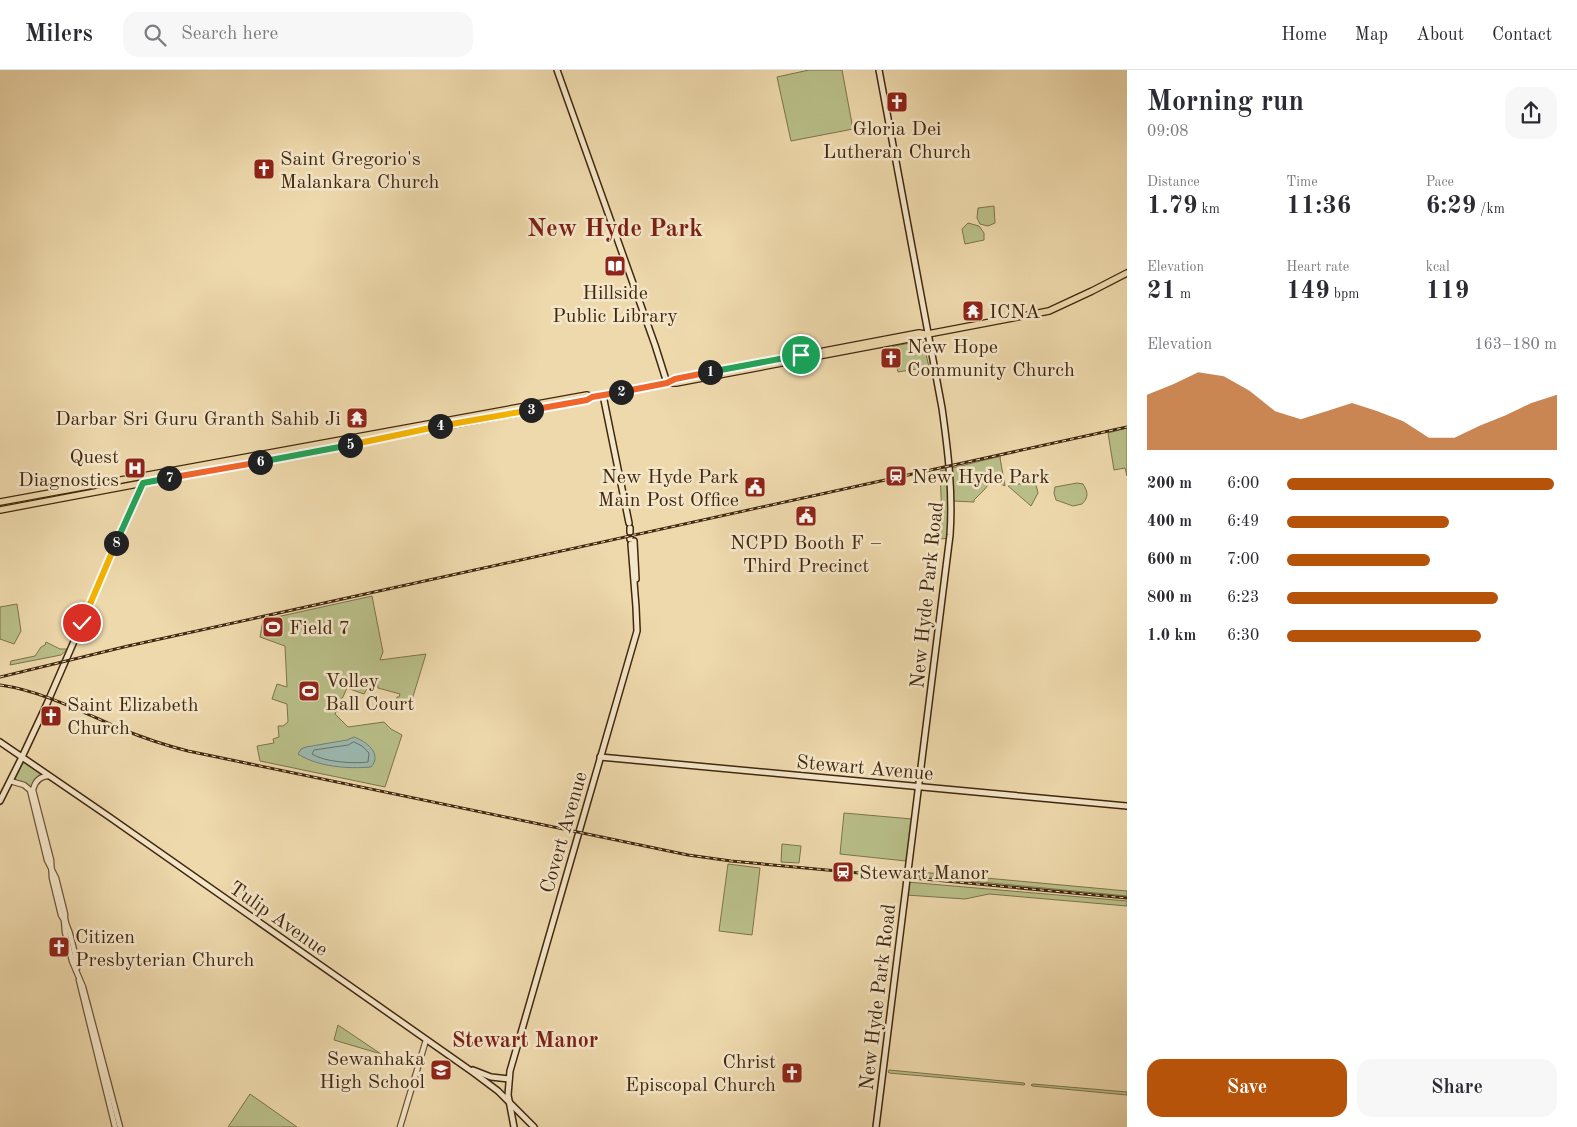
<!DOCTYPE html>
<meta charset="utf-8">
<style>
body{margin:0;font-family:"Old Standard TT",serif;background:#f7f7f7;color:#2b2b33;height:100vh;display:flex;flex-direction:column;font-size:19px;white-space:nowrap}
*{box-sizing:border-box;margin:0}
p{font-size:16px;color:#7c7c81}
.icon{flex:none;width:28px;height:28px;fill:none;stroke:currentColor;stroke-width:2;stroke-linecap:round;stroke-linejoin:round}
.map{position:relative;flex:1;overflow:hidden}
.side{display:flex;flex-direction:column;background:#fff;width:450px}
.side>*{flex:none}
.pin{position:absolute;display:grid;place-items:center;width:42px;height:42px;color:#fff;margin:-21px;border:2px solid #fff;border-radius:50%;box-shadow:0 1px 5px #0007}
.km{position:absolute;width:25px;height:25px;margin:-12px;border-radius:50%;background:#222;color:#fff;font-size:14px;line-height:25px;text-align:center}
.round{display:grid;place-items:center;flex:none;width:52px;height:52px;border-radius:15px;background:#f7f7f7}
.headline{display:flex;align-items:center;justify-content:space-between;height:85px;padding:0 20px}
h1{font-size:28px;font-weight:700;line-height:38px}
.figures{display:grid;grid-template-columns:repeat(3,1fr);gap:8px;height:85px;padding:5px 20px}
.figures div{display:grid;align-content:center}
.figures b{font-size:25px;font-weight:700}
.figures small{font-size:14px;font-weight:400}
.figures p{font-size:14px}
.chart{height:140px;padding:10px 20px}
.chart p{display:flex;justify-content:space-between}
.chart svg{width:100%;height:90px;margin-top:5px;fill:#b45309;opacity:.7}
.button{display:flex;gap:10px;margin-top:auto;padding:10px 20px}
.button a{flex:1;height:58px;border-radius:15px;background:#b45309;color:#fff;font-size:20px;font-weight:700;line-height:58px;text-align:center}
.button a+a{background:#f7f7f7;color:#2b2b33}
ul{padding:0 20px;list-style:none;font-size:16px}
li{display:grid;grid-template-columns:80px 60px 1fr;align-items:center;height:38px}
li i{height:12px;border-radius:6px;background:#b45309}
header{display:flex;align-items:center;gap:30px;box-sizing:border-box;height:70px;padding:0 25px;background:#fff;border-bottom:1px solid #e1e1e2}
header strong{font-size:24px}
nav{display:flex;gap:28px;margin-inline-start:auto;font-size:18px}
.search{width:350px;height:45px;background:#f7f7f7;display:flex;align-items:center;gap:12px;box-sizing:border-box;padding:0 18px;border-radius:15px;color:#7c7c81;font-size:19px}
main{display:flex;flex:1;min-height:0}
.map>svg:first-child{display:block}
.green{fill:#b9bf89;stroke:#7d734c}
.water{fill:#9bb9b1;stroke:#777f70}
.lines{fill:none;stroke-linecap:round;stroke-linejoin:round}
.shore{stroke:#6e7060;stroke-width:1}
.tertiary-casing{stroke:#6c5436;stroke-width:7}
.secondary-casing{stroke:#41270e;stroke-width:8}
.primary-casing{stroke:#41270e;stroke-width:8}
.tertiary{stroke:#f4e6c9;stroke-width:4.5}
.secondary{stroke:#f4e6c9;stroke-width:5}
.primary{stroke:#eed9ac;stroke-width:5.5}
.rail-casing{stroke:#41270e;stroke-width:3}
.rail{stroke:#f4e6c9;stroke-width:1;stroke-dasharray:4;stroke-linecap:butt}
.split-1-casing{stroke:#fff;stroke-width:10}
.split-2-casing{stroke:#fff;stroke-width:10}
.split-3-casing{stroke:#fff;stroke-width:10}
.split-4-casing{stroke:#fff;stroke-width:10}
.split-5-casing{stroke:#fff;stroke-width:10}
.split-6-casing{stroke:#fff;stroke-width:10}
.split-7-casing{stroke:#fff;stroke-width:10}
.split-8-casing{stroke:#fff;stroke-width:10}
.split-9-casing{stroke:#fff;stroke-width:10}
.split-1{stroke:#22a559;stroke-width:6}
.split-2{stroke:#f0652b;stroke-width:6}
.split-3{stroke:#f0652b;stroke-width:6}
.split-4{stroke:#f5b400;stroke-width:6}
.split-5{stroke:#f5b400;stroke-width:6}
.split-6{stroke:#22a559;stroke-width:6}
.split-7{stroke:#f0652b;stroke-width:6}
.split-8{stroke:#22a559;stroke-width:6}
.split-9{stroke:#f5b400;stroke-width:6}
.labels{text-anchor:middle;stroke-width:5;stroke-linejoin:round;paint-order:stroke}
.poi-label{font-size:20px;fill:#41270e;stroke:#f4e6c9;text-anchor:start}
.street-label{font-size:20px;fill:#41270e;stroke:#f4e6c9}
.quarter-label{font-size:22px;font-weight:bold;fill:#7a1f14;stroke:#f4e6c9}
.district-label{font-size:25px;font-weight:bold;fill:#7a1f14;stroke:#f4e6c9}
</style>
<header>
<strong>Milers</strong>
<div class="search"><svg class="icon" aria-label="search" viewBox="0 0 24 24"><circle cx="10" cy="10" r="6"/><path d="M15 15l6 6"/></svg>Search here</div>
<nav><a>Home</a><a>Map</a><a>About</a><a>Contact</a></nav>
</header>
<main>
<div class="map">
<svg width="1127" height="1057" viewBox="0 0 1127 1057">
<rect width="100%" height="100%" fill="#eed9ac"/>
<filter id="stains"><feTurbulence type="fractalNoise" baseFrequency=".004" numOctaves="4"/><feColorMatrix values="0 0 0 0 .2 0 0 0 0 .09 0 0 0 0 .02 0 0 0 .5 -.17"/></filter>
<radialGradient id="worn" r=".72"><stop offset=".6" stop-color="#630" stop-opacity="0"/><stop offset="1" stop-color="#630" stop-opacity=".3"/></radialGradient>
<g class="green">
<polygon points="809,0 842,0 853,59 791,71 777,7"/>
<polygon points="994,136 995,153 988,156 980,154 977,148 978,138"/>
<polygon points="968,153 979,156 984,163 984,170 965,174 962,159"/>
<polygon points="923,271 929,297 898,302 893,276"/>
<polygon points="1127,358 1127,406 1125,398 1114,400 1108,363"/>
<polygon points="997,387 1001,387 1000,388 1005,416 992,410 984,420 974,430 974,432 953,431 951,468 940,469 942,449 940,401"/>
<polygon points="1035,411 1038,423 1031,436 1008,416"/>
<path d="M1077,413L1083,414C1088,422 1089,427 1082,434L1073,436L1056,430L1054,423L1055,417Z"/>
<polygon points="372,526 383,582 380,590 426,584 411,633 394,640 397,627 399,627 400,624 378,618 377,611 372,610 364,624 347,618 335,644 348,657 384,652 391,659 402,665 385,717 260,691 257,676 274,673 273,669 279,667 278,656 283,656 288,652 287,634 272,629 277,614 287,617 285,576 260,567 263,550"/>
<polygon points="17,534 21,561 14,574 0,569 0,537"/>
<polygon points="46,572 60,579 68,579 61,585 10,595 11,591 35,586 41,577 45,575"/>
<polygon points="26,692 41,703 42,705 35,710 31,717 15,709 23,693"/>
<polygon points="844,743 912,749 906,791 840,784"/>
<polygon points="782,774 801,776 799,793 781,792"/>
<polygon points="728,794 760,798 752,865 719,861"/>
<polygon points="909,801 1127,821 1127,826 908,805"/>
<polygon points="907,812 1127,831 1127,836 989,824 965,829 906,825"/>
<polygon points="338,955 381,984 334,970"/>
<polygon points="889,1000 1024,1013 1025,1014 1024,1015 889,1003 888,1002"/>
<polygon points="1033,1014 1127,1022 1127,1025 1032,1016 1031,1015"/>
<polygon points="250,1024 297,1057 228,1057"/>
</g>
<path class="water" d="M354,667C366,671 383,684 371,697C348,699 318,697 298,684L301,679L306,677L347,670Z"/>
<g class="lines">
<path class="shore" d="M354,672L362,676L369,683L368,692C354,694 324,692 312,684L314,680L348,675Z"/>
<g class="tertiary-casing">
<g id="tertiary">
<path d="M49,706C40,706 35,711 33,720L51,790L52,808L61,845L64,850L65,862L72,891L83,917L120,1057"/>
<path d="M10,711L24,715L30,720L47,790L56,808L65,844C64,852 68,857 70,864C73,875 76,886 77,898"/>
<polyline points="79,910 115,1057"/>
<polyline points="400,1057 426,970"/>
</g>
</g>
<g class="secondary-casing">
<g id="secondary">
<polyline points="557,0 655,275 667,313"/>
<polyline points="603,325 629,453"/>
<polyline points="630,458 630,462"/>
<polyline points="630,468 630,469"/>
<polyline points="634,471 636,509"/>
<polyline points="0,672 108,746 474,1003 498,1021 534,1057"/>
<polyline points="600,687 1127,736"/>
<polyline points="0,731 22,687 45,638 146,406"/>
<polyline points="473,1000 491,1007 509,1009"/>
<polyline points="514,1057 508,1025 510,1001 637,561 636,537 631,474"/>
<path d="M876,1057L950,465C953,422 948,381 942,338L879,0"/>
</g>
</g>
<g class="primary-casing">
<g id="primary">
<polyline points="676,309 919,263 925,264"/>
<polyline points="0,432 587,325 592,327"/>
<path d="M0,440C196,404 391,365 587,330L592,327L667,313H676L919,267L928,264L1049,241L1092,221L1127,203"/>
</g>
</g>
<use href="#tertiary" class="tertiary"/>
<use href="#secondary" class="secondary"/>
<use href="#primary" class="primary"/>
<g class="rail-casing">
<g id="rail">
<polyline points="0,607 128,576 1127,357"/>
<path d="M0,615C42,621 80,641 119,658C141,667 164,675 188,681L688,785L731,791L1127,828"/>
</g>
</g>
<use href="#rail" class="rail"/>
</g>
<g class="lines">
<g class="split-1-casing">
<polyline id="split-1" points="710,302 801,285"/>
</g>
<g class="split-2-casing">
<polyline id="split-2" points="621,322 667,313 675,309 710,302"/>
</g>
<g class="split-3-casing">
<polyline id="split-3" points="531,340 587,330 592,327 621,322"/>
</g>
<g class="split-4-casing">
<polyline id="split-4" points="440,356 531,340"/>
</g>
<g class="split-5-casing">
<polyline id="split-5" points="350,375 440,356"/>
</g>
<g class="split-6-casing">
<polyline id="split-6" points="260,392 350,375"/>
</g>
<g class="split-7-casing">
<polyline id="split-7" points="169,408 260,392"/>
</g>
<g class="split-8-casing">
<polyline id="split-8" points="116,473 143,413 169,408"/>
</g>
<g class="split-9-casing">
<polyline id="split-9" points="82,553 116,473"/>
</g>
<use href="#split-1" class="split-1"/>
<use href="#split-2" class="split-2"/>
<use href="#split-3" class="split-3"/>
<use href="#split-4" class="split-4"/>
<use href="#split-5" class="split-5"/>
<use href="#split-6" class="split-6"/>
<use href="#split-7" class="split-7"/>
<use href="#split-8" class="split-8"/>
<use href="#split-9" class="split-9"/>
</g>
<defs>
<g id="church-square" transform="scale(1.125)"><rect x="-9" y="-9" width="18" height="18" rx="4" fill="#8f2418" stroke="#f4e6c9"/><path d="M-1.2-6h2.4v3.5h3.3v2.4h-3.3V6h-2.4V-.1h-3.3v-2.4h3.3Z" fill="#fff"/></g>
<g id="library-square" transform="scale(1.125)"><rect x="-9" y="-9" width="18" height="18" rx="4" fill="#8f2418" stroke="#f4e6c9"/><path d="M-6-4Q-3-5.5-.7-3.5V5Q-3 3-6 4ZM6-4Q3-5.5 .7-3.5V5Q3 3 6 4Z" fill="#fff"/></g>
<g id="temple-square" transform="scale(1.125)"><rect x="-9" y="-9" width="18" height="18" rx="4" fill="#8f2418" stroke="#f4e6c9"/><path d="M0-6L5-2H3V0L6.5 2.5H4V6H1.5V3h-3V6H-4V2.5H-6.5L-3 0V-2H-5Z" fill="#fff"/></g>
<g id="hospital-square" transform="scale(1.125)"><rect x="-9" y="-9" width="18" height="18" rx="4" fill="#8f2418" stroke="#f4e6c9"/><path d="M-5-5h3v3.5h4V-5h3V5h-3V1.5h-4V5h-3Z" fill="#fff"/></g>
<g id="station-square" transform="scale(1.125)"><rect x="-9" y="-9" width="18" height="18" rx="4" fill="#8f2418" stroke="#f4e6c9"/><path d="M-3-6H3Q5-6 5-4V2Q5 4 3 4L4.5 6H3L1.5 4h-3L-3 6H-4.5L-3 4Q-5 4-5 2V-4Q-5-6-3-6ZM-3.5-4v3h7v-3ZM-3.5 1v1.5H-2V1ZM2 1v1.5H3.5V1Z" fill="#fff"/></g>
<g id="civic-square" transform="scale(1.125)"><rect x="-9" y="-9" width="18" height="18" rx="4" fill="#8f2418" stroke="#f4e6c9"/><path d="M-.6-6.5H3V-4.5H.6V-3L4-1V1h2V6H-6V1h2V-1L-.6-3ZM-1.2 2.5V6h2.4V2.5Z" fill="#fff"/></g>
<g id="stadium-square" transform="scale(1.125)"><rect x="-9" y="-9" width="18" height="18" rx="4" fill="#8f2418" stroke="#f4e6c9"/><path d="M0-5a6.5 5 0 1 0 0 10a6.5 5 0 1 0 0-10ZM-3.5-1.8h7v3.6h-7Z" fill="#fff"/></g>
<g id="school-square" transform="scale(1.125)"><rect x="-9" y="-9" width="18" height="18" rx="4" fill="#8f2418" stroke="#f4e6c9"/><path d="M0-5L7-2L0 1L-7-2ZM-4 1L0 2.5L4 1V4Q0 6-4 4Z" fill="#fff"/></g>
</defs>
<g fill-rule="evenodd">
<use href="#church-square" x="897" y="32"/>
<use href="#church-square" x="264" y="99"/>
<use href="#library-square" x="615" y="196"/>
<use href="#temple-square" x="973" y="241"/>
<use href="#church-square" x="891" y="288"/>
<use href="#temple-square" x="357" y="348"/>
<use href="#hospital-square" x="135" y="398"/>
<use href="#station-square" x="896" y="406"/>
<use href="#civic-square" x="755" y="417"/>
<use href="#civic-square" x="806" y="446"/>
<use href="#stadium-square" x="273" y="557"/>
<use href="#stadium-square" x="309" y="621"/>
<use href="#church-square" x="51" y="646"/>
<use href="#station-square" x="843" y="802"/>
<use href="#church-square" x="59" y="877"/>
<use href="#school-square" x="441" y="1000"/>
<use href="#church-square" x="792" y="1003"/>
</g>
<g class="labels">
<g class="poi-label">
<text x="897" y="65" text-anchor="middle">Gloria Dei<tspan x="897" dy="23">Lutheran Church</tspan></text>
<text x="280" y="95">Saint Gregorio's<tspan x="280" dy="23">Malankara Church</tspan></text>
<text x="615" y="229" text-anchor="middle">Hillside<tspan x="615" dy="23">Public Library</tspan></text>
<text x="989" y="248">ICNA</text>
<text x="907" y="283">New Hope<tspan x="907" dy="23">Community Church</tspan></text>
<text x="341" y="355" text-anchor="end">Darbar Sri Guru Granth Sahib Ji</text>
<text x="119" y="393" text-anchor="end">Quest<tspan x="119" dy="23">Diagnostics</tspan></text>
<text x="739" y="413" text-anchor="end">New Hyde Park<tspan x="739" dy="23">Main Post Office</tspan></text>
<text x="912" y="413">New Hyde Park</text>
<text x="806" y="479" text-anchor="middle">NCPD Booth F –<tspan x="806" dy="23">Third Precinct</tspan></text>
<text x="289" y="564">Field 7</text>
<text x="325" y="617">Volley<tspan x="325" dy="23">Ball Court</tspan></text>
<text x="67" y="641">Saint Elizabeth<tspan x="67" dy="23">Church</tspan></text>
<text x="859" y="809">Stewart Manor</text>
<text x="75" y="873">Citizen<tspan x="75" dy="23">Presbyterian Church</tspan></text>
<text x="425" y="995" text-anchor="end">Sewanhaka<tspan x="425" dy="23">High School</tspan></text>
<text x="776" y="998" text-anchor="end">Christ<tspan x="776" dy="23">Episcopal Church</tspan></text>
</g>
<g class="street-label">
<text transform="translate(926 525) rotate(-84)" y="7">New Hyde Park Road</text>
<text transform="translate(865 697) rotate(5)" y="7">Stewart Avenue</text>
<text transform="translate(563 762) rotate(-74)" y="7">Covert Avenue</text>
<text transform="translate(279 848) rotate(35)" y="7">Tulip Avenue</text>
<text transform="translate(877 927) rotate(-83)" y="7">New Hyde Park Road</text>
</g>
<g class="quarter-label">
<text x="525" y="977">Stewart Manor</text>
</g>
<g class="district-label">
<text x="615" y="166">New Hyde Park</text>
</g>
</g>
<rect width="100%" height="100%" filter="url(#stains)"/>
<rect width="100%" height="100%" fill="url(#worn)"/>
</svg>
<div class="pin" style="left:801px;top:285px;background:#1e9e55"><svg class="icon" aria-label="arrive" viewBox="0 0 24 24"><path d="M6 21V4h12l-3 4 3 4H6"/></svg></div>
<div class="pin" style="left:82px;top:553px;background:#d93025"><svg class="icon" aria-label="check" viewBox="0 0 24 24"><path d="M5 12l5 5 9-10"/></svg></div>
<b class="km" style="left:710px;top:302px">1</b>
<b class="km" style="left:621px;top:322px">2</b>
<b class="km" style="left:531px;top:340px">3</b>
<b class="km" style="left:440px;top:356px">4</b>
<b class="km" style="left:350px;top:375px">5</b>
<b class="km" style="left:260px;top:392px">6</b>
<b class="km" style="left:169px;top:408px">7</b>
<b class="km" style="left:116px;top:473px">8</b>
</div>
<section class="side">
<div class="headline"><div><h1>Morning run</h1><p>09:08</p></div><a class="round"><svg class="icon" aria-label="share" viewBox="0 0 24 24"><path d="M12 15V3M7 8l5-5 5 5M5 13v7h14v-7"/></svg></a></div>
<div class="figures">
<div><p>Distance</p><b>1.79<small> km</small></b></div>
<div><p>Time</p><b>11:36</b></div>
<div><p>Pace</p><b>6:29<small> /km</small></b></div>
</div>
<div class="figures">
<div><p>Elevation</p><b>21<small> m</small></b></div>
<div><p>Heart rate</p><b>149<small> bpm</small></b></div>
<div><p>kcal</p><b>119</b></div>
</div>
<div class="chart"><p><span>Elevation</span>163–180 m</p>
<svg viewBox="0 0 160 44" preserveAspectRatio="none"><path d="M0 44V17L10 12L20 6L30 8L40 15L50 25L60 29L70 25L80 21L90 25L100 30L110 38L120 38L130 32L140 27L150 21L160 17V44z"/></svg>
</div>
<ul>
<li><b>200 m</b>6:00<i style="width:99%"></i></li>
<li><b>400 m</b>6:49<i style="width:60%"></i></li>
<li><b>600 m</b>7:00<i style="width:53%"></i></li>
<li><b>800 m</b>6:23<i style="width:78%"></i></li>
<li><b>1.0 km</b>6:30<i style="width:72%"></i></li>
</ul>
<div class="button"><a>Save</a><a>Share</a></div>
</section>
</main>
